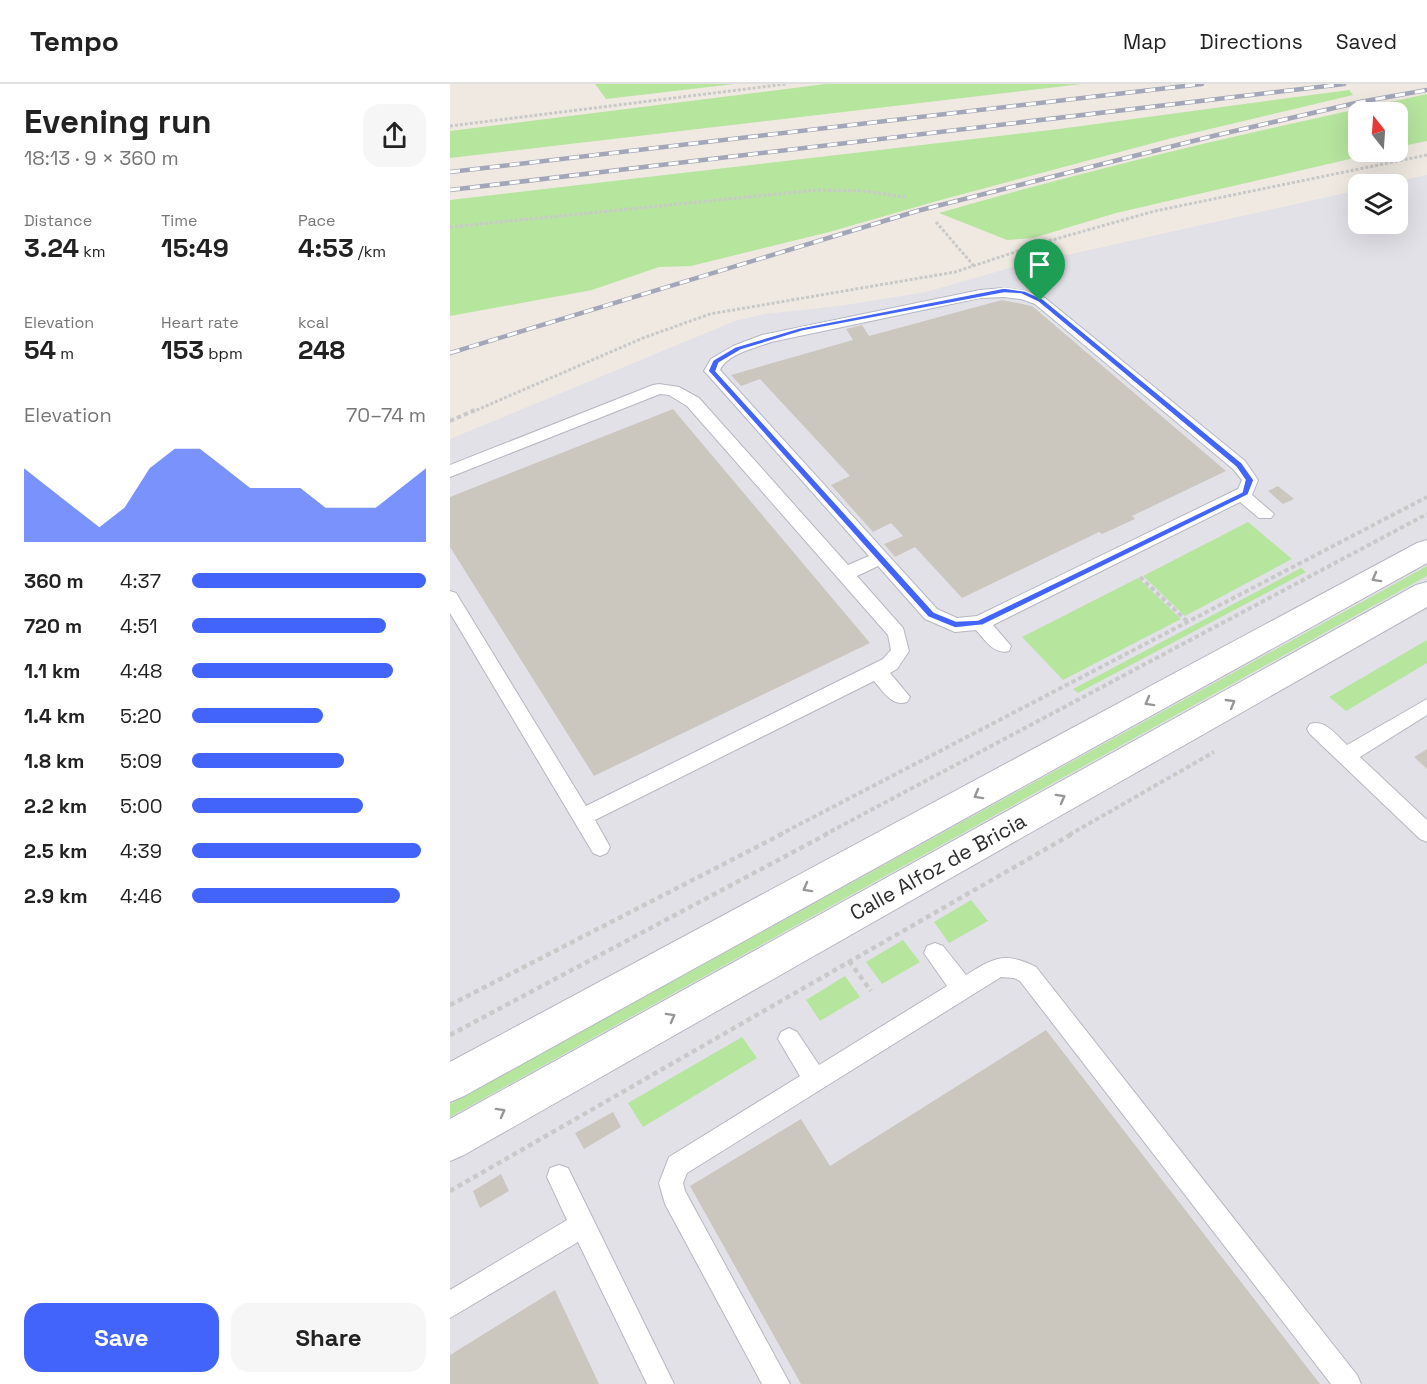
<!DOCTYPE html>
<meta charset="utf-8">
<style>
body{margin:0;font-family:"Space Grotesk",sans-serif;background:#f6f6f6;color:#222;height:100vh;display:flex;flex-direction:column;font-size:22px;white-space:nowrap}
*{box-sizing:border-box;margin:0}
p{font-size:20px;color:#767676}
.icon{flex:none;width:33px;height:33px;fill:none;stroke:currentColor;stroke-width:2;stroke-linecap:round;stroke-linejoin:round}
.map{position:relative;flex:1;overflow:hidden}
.panel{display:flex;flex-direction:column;background:#fff;width:450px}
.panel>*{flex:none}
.needle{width:39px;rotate:343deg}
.tools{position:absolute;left:898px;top:18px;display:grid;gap:12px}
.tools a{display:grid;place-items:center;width:60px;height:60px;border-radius:12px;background:#fff;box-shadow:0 6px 24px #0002;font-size:30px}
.pin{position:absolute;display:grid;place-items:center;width:51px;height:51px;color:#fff;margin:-62px -26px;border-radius:50% 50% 50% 0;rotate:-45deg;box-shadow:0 0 6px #0007}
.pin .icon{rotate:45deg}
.round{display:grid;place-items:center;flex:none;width:63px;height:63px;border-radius:18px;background:#f6f6f6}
.summary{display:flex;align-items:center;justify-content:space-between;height:102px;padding:0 24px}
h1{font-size:33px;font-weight:600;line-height:45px}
.figures{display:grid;grid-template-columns:repeat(3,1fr);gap:9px;height:102px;padding:6px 24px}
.figures div{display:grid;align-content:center}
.figures b{font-size:26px;font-weight:600}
.figures small{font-size:16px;font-weight:400}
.figures p{font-size:16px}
.chart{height:168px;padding:12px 24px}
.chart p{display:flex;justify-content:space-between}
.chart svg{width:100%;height:108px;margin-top:6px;fill:#4264fb;opacity:.7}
.button{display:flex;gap:12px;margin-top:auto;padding:12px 24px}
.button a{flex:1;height:69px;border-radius:18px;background:#4264fb;color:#fff;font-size:24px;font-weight:600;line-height:69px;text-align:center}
.button a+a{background:#f6f6f6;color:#222}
ul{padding:0 24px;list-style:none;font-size:20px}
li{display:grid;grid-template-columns:96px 72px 1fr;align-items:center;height:45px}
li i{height:15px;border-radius:8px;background:#4264fb}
header{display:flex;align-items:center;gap:36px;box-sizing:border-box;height:84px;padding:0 30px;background:#fff;border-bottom:2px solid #e0e0e0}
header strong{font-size:28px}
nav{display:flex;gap:33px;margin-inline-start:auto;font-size:21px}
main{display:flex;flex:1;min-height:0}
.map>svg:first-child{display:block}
.industrial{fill:#e3e1e8}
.green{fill:#b6e59e}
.building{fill:#cbc7bf}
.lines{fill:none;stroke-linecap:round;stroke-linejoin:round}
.lane-casing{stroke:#b4b7c1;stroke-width:2}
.street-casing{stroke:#b4b7c1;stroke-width:2}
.path-far2{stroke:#c9c9c9;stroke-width:3;stroke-dasharray:3 2;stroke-linecap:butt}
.path-far1{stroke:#c9c9c9;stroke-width:4;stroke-dasharray:4.5 3;stroke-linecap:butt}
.path{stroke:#c9c9c9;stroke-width:4.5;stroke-dasharray:5 4;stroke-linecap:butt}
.lane{fill:#fff;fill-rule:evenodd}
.street{fill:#fff;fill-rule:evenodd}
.rail-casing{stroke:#a3a6b8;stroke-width:4.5}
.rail{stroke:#fff;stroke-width:3;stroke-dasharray:10;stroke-linecap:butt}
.oneway{stroke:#969696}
.route{fill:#4264fb;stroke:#fff;stroke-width:1.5;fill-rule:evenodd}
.labels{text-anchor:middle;stroke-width:4.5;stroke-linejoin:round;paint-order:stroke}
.street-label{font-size:21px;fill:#2e2e2e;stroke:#fff}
</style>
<header>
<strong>Tempo</strong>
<nav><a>Map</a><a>Directions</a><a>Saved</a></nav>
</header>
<main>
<section class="panel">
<div class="summary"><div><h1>Evening run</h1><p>18:13 · 9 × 360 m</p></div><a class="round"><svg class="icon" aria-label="share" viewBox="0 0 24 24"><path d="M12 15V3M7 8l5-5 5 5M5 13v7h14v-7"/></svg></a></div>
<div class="figures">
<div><p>Distance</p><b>3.24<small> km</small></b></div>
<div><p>Time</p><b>15:49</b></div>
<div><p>Pace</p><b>4:53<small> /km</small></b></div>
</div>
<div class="figures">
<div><p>Elevation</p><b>54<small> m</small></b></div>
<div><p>Heart rate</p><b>153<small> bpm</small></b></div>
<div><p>kcal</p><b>248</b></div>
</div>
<div class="chart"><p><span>Elevation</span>70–74 m</p>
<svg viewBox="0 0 160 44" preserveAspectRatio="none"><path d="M0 44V14L10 22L20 30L30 38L40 30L50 14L60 6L70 6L80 14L90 22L100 22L110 22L120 30L130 30L140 30L150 22L160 14V44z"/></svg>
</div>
<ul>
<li><b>360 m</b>4:37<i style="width:100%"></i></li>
<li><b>720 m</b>4:51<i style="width:83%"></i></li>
<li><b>1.1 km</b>4:48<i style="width:86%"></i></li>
<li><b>1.4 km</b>5:20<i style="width:56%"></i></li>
<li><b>1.8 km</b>5:09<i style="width:65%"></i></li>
<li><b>2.2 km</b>5:00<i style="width:73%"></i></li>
<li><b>2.5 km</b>4:39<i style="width:98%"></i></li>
<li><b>2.9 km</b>4:46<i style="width:89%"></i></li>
</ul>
<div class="button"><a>Save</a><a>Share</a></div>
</section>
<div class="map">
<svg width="977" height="1300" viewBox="0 0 977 1300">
<rect width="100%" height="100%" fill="#efe9e1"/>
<polygon class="industrial" points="977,91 977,1300 0,1300 0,355 285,237 314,230 389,222 476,208 563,183 909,106 909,140 948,140 948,100 934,100"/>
<g class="green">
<polygon points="145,0 284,0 156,15"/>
<polygon points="376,0 632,0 0,74 0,47"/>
<polygon points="899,6 903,11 722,54 487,117 379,148 241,182 209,183 142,206 0,232 0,116 609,45"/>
<path d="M977,10V57L948,63V28H909V68H930L666,129L583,154L557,156L489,129C650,82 813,45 977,10Z"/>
<polygon points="798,438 842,475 735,532 693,492"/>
<polygon points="977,482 977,492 0,1033 0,1020"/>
<polygon points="851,484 856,488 628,609 623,605"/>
<polygon points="688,494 731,535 613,596 572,553"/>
<polygon points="977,556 977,579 896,627 879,613"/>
<polygon points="521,816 538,837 499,859 484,838"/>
<polygon points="453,856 470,878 432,900 416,878"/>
<polygon points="395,892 410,913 370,937 356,916"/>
<polygon points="292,953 307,974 193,1043 178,1019"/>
</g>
<g class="building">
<polygon points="552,216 582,222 776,387 682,432 685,435 652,450 649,448 512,514 465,463 445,473 434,460 453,452 441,439 423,448 381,401 400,392 310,295 291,302 281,291 403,256 396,245 412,241 419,252"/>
<polygon points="223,325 420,559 144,692 0,463 0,413"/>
<polygon points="828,402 844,415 833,420 818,407"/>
<polygon points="977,665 977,685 964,673"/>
<polygon points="596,946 870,1300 351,1300 240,1102 351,1035 380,1082"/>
<polygon points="163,1028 171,1043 134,1065 125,1049"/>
<polygon points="51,1090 59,1107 30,1124 23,1107"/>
<polygon points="105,1206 149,1300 0,1300 0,1271"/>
</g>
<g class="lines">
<g class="lane-casing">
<g id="lane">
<path d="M554,204L575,207L595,214L795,377L808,396L802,411L824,430L821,434H809L790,418L543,541L561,562L559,567C544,571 535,556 526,546L505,548L475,535L428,482L407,492L453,544L459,567L447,585L440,589L460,613L457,618C442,623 433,607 424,597L145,736L160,763L157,769L150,772L143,769L0,529V507L6,509L136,722L433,575L441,566L438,551L237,322L219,311L210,310L0,393V381L203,301L209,300L229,303L249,314L398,481L419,472L257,290L254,287L261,275L283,262L312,251L530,206ZM554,213L571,215L585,220L783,385L792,396L788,405L527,532L507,534L487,525L270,286C277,270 306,264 321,258L530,214Z"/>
<path d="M977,615V631L910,673L977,736V758L970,755L860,650L857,645L860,640C875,635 887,652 897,661Z"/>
<path d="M485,859L493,862L516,891C544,874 554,867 586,883L907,1291L911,1300H881L570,897L564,894L551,893L237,1089L233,1099L235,1107L340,1300H312L215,1120L209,1099L219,1073L350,992L328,955L331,948L339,944L347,948L369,981L497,902L474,869L477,862Z"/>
<polygon points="109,1081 118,1084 224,1300 197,1300 128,1158 0,1234 0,1206 117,1136 97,1093 100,1084"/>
</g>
</g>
<g class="street-casing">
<g id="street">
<polygon points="977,456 977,479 14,1012 0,1018 0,978 967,459"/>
<polygon points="977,498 977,523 14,1071 0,1077 0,1035 966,501"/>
</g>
</g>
<g class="path-far2">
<polyline points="0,42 336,0"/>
<polyline points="486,138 524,182"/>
<polyline points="0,143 367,106 414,107 455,113"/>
<polyline points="22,328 193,254 260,230 505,188 595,158 705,127 977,71"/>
</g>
<g class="path-far1">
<polyline points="0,337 25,326"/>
<polyline points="690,493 738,538"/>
<polyline points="329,751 977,413"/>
<polyline points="374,751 977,430"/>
<polyline points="619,751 764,668"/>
</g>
<g class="path">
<polyline points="399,877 421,907"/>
<polyline points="0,921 332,750"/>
<polyline points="0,951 377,750"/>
<polyline points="0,1107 622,750"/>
</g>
<use href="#lane" class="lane"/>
<use href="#street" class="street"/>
<g class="rail-casing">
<g id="rail">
<polyline points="0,88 752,0"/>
<polyline points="0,106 894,0"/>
<polyline points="0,269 467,127 763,52 910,18 977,6"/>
</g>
</g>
<use href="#rail" class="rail"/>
</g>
<defs><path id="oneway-chevron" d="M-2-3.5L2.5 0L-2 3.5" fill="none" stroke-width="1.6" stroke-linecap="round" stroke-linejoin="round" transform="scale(1.5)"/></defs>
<g class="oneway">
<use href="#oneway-chevron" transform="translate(926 494) rotate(151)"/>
<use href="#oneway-chevron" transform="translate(699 618) rotate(151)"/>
<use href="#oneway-chevron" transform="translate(781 619) rotate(-30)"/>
<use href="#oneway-chevron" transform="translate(528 711) rotate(151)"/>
<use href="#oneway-chevron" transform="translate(611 714) rotate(-29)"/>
<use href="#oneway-chevron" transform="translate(357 804) rotate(151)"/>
<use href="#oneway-chevron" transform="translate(221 933) rotate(-29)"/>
<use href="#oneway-chevron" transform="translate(51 1028) rotate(-29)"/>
</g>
<path class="route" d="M554,204L575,207L593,215L792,379L804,396L798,411L533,541L505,544L478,533L258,287L263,276L285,263L349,244ZM554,209L571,210L588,218L786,383L795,396L792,408L528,536L506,537L484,528L266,287L269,279L291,266L353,247Z"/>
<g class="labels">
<g class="street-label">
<text transform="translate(488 783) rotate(-29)" y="7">Calle Alfoz de Bricia</text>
</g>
</g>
</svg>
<div class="tools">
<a><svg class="needle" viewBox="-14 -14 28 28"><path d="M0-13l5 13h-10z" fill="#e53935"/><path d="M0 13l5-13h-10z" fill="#767676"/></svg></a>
<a><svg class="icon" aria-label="layers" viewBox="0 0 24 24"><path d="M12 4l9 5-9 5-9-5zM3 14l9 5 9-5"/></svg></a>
</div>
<div class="pin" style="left:590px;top:217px;background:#1e9e55"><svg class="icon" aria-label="arrive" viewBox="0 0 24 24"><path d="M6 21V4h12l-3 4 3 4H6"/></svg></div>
</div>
</main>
